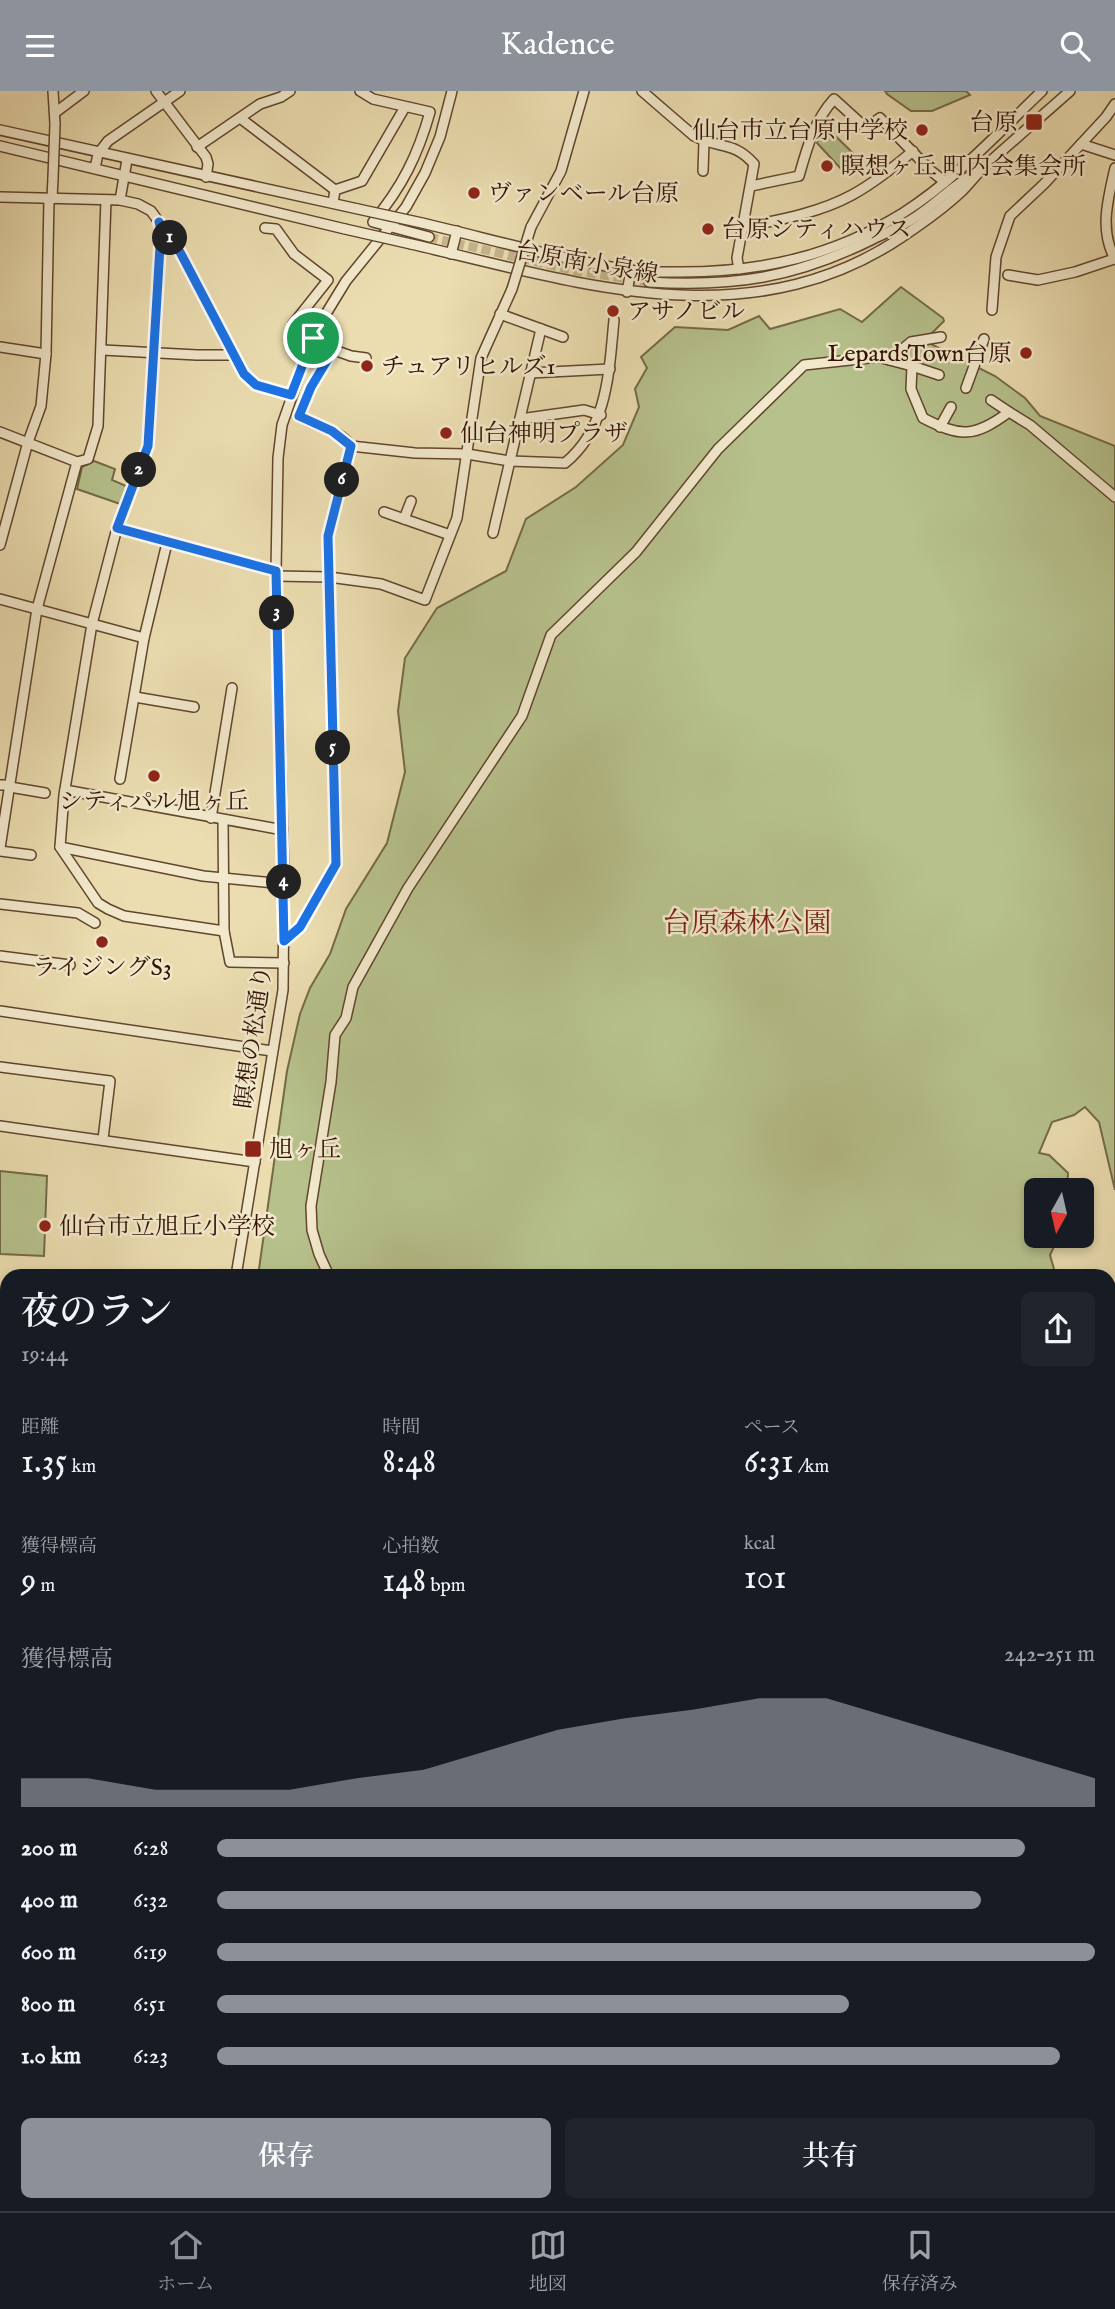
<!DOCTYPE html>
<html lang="ja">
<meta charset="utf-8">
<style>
body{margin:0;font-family:"IM FELL English","Noto Serif JP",serif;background:#20242c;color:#f1f3f6;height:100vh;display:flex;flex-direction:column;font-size:26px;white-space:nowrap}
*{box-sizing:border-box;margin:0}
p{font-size:23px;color:#9ea1a6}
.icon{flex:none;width:38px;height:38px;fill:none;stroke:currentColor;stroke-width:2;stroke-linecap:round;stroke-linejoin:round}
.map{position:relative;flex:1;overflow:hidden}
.details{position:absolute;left:0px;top:1178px;width:1116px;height:943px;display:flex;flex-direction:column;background:#171b24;border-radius:21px 21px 0 0;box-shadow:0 4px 10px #0003}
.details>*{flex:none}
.needle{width:46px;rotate:188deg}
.fabs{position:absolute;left:1024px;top:1087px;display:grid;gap:14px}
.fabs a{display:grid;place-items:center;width:70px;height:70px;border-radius:10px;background:#171b24;box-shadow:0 4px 10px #0003;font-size:35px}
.pin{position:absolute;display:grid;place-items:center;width:60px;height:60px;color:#fff;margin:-30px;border:4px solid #fff;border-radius:50%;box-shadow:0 2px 7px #0007}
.km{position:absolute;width:35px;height:35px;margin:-18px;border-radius:50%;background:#222;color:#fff;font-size:19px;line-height:35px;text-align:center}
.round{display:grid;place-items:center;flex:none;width:74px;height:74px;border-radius:10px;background:#20242c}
.summary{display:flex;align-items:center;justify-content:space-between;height:119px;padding:0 21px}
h1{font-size:38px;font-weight:600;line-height:52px}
.figures{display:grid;grid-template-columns:repeat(3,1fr);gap:10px;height:119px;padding:7px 21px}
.figures div{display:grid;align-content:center}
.figures b{font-size:35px;font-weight:600}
.figures small{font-size:19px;font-weight:400}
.figures p{font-size:19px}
.chart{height:196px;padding:14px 21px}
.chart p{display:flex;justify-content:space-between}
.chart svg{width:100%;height:126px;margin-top:7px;fill:#8c9099;opacity:.7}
.primary-button{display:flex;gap:14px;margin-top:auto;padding:14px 21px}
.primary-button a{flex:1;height:80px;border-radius:10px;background:#8c9099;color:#fff;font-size:28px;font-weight:600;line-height:80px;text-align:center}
.primary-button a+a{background:#20242c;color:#f1f3f6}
ul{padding:0 21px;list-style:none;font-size:23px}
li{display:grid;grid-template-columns:112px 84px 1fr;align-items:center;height:52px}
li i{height:18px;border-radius:9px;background:#8c9099}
header{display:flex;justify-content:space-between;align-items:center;height:91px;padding:0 21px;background:#8c9099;color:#fff;font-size:32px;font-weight:600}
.tabs{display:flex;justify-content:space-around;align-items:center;height:98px;border-top:2px solid #363941;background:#171b24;font-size:19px;color:#9ea1a6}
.tabs a{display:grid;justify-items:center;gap:4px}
.tabs .on{color:#8c9099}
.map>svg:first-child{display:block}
.green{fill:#b6c18c;stroke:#746a48;stroke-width:2}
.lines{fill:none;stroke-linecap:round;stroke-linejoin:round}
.stream{stroke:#71776d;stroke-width:2.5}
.river{stroke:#9bbab4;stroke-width:16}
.minor-tunnel{stroke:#c6b48d;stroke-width:9;stroke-dasharray:9 4.5;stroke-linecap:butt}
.minor-casing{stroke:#61452e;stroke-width:12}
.major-casing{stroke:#331203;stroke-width:14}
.minor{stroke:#f2e9cc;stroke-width:9}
.major{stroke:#ebddb0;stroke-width:10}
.minor-bridge-casing{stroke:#61452e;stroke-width:12;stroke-linecap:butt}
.minor-bridge{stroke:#f2e9cc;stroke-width:9}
.route-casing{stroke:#fff;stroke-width:14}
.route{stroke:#1a73e8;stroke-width:9}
.poi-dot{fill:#8f2418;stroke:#f2e9cc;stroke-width:2.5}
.labels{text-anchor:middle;stroke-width:5;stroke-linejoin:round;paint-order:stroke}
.poi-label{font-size:24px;fill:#331203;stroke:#f2e9cc;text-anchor:start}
.street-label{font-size:24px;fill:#331203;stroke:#f2e9cc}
.quarter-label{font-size:28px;fill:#7a1f14;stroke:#f2e9cc}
</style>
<header><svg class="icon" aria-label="menu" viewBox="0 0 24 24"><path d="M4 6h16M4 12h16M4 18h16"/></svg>Kadence<svg class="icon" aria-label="search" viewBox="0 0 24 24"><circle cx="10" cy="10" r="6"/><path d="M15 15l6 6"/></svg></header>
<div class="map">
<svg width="1115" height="2120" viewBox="0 0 1115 2120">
<rect width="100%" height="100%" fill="#ebddb0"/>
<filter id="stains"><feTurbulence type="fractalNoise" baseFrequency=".00286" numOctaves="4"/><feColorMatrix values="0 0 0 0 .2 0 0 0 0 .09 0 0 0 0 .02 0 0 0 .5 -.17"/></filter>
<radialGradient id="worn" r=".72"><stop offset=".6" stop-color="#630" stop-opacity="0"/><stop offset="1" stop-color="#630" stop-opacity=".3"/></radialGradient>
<g class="green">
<polygon points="885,0 966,0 970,4 932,20 911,20 887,3"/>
<polygon points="823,33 856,65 843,80 817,52"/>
<polygon points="901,196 943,227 944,230 929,245 927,251 995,285 1025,307 1040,325 1115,355 1115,1099 1099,1031 1085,1016 1074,1024 1052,1031 1039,1062 1049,1064 1068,1082 1067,1099 1036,1099 1036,1144 1059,1145 1050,1164 1056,1185 258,1185 287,980 300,923 310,897 330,863 346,818 387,752 405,681 398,620 405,567 437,517 506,480 526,428 576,396 623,354 639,316 635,298 647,277 641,266 675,236 728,239 759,225 770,238 840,218 862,231"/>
<polygon points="94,370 115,378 112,389 133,398 126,415 77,398 82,376"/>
<polygon points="0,1080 47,1085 44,1165 0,1163"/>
</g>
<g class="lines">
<polyline class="stream" points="606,2114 612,2120"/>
<g class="river">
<polyline points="1110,1914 1115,1916"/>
<polyline points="789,2120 795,2114"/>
</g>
<polyline class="minor-tunnel" points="429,146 576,180 649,191"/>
<g class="minor-casing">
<g id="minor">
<polyline points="53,0 55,33"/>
<polyline points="156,0 206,66 208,73 206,86"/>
<path d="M360,0L373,8L430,21C418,64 402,96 373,131L429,146"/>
<path d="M642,0L694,45C719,58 734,50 754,73L737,167L739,178"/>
<polyline points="56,21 84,0"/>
<polyline points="240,27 335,99"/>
<polyline points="0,39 358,118"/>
<polyline points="1081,53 1115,64"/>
<polyline points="0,55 345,138"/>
<polyline points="197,56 260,13 281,6 290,0"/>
<polyline points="95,77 98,63 108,50 180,0"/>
<path d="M1115,77C1108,108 1099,139 1115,168"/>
<polyline points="703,80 704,51"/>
<path d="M751,95L799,85C807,57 814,30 834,8L866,37L880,27L930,79L945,91"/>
<polyline points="0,106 120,109 138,113 151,120 159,131 180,161 244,283 256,294 291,304"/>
<polyline points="52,108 53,87"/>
<polyline points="120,109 127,69"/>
<polyline points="333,112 335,99 362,90 405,16"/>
<polyline points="159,131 161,139 148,355 117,437 92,533 64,704 60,756 98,812 108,818 124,825 224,840"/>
<path d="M422,132C490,148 559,168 629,179C646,182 664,181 681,181C763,181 833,165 903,122C955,89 998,42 1042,0"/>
<polyline points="531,136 561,80 584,0"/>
<path d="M743,136C779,129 819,122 852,104C874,92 894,76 913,60"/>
<path d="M265,137L276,138L294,163L328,189L293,233L334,259L311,296L299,325C315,336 339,338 351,355L328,445L336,773L300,836L284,850"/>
<path d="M411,153C576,191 747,250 902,146C923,132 944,117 961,101C969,93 975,85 983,77C1011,51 1041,26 1070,0"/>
<polyline points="451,163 457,140"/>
<polyline points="1008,184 1038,189 1075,181 1114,168"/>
<path d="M649,191C734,196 794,187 871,149C885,142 901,136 914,127C935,114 952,95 974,83"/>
<polyline points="627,201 631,179"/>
<polyline points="992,219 996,166 1010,125 1044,93 1106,26 1115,13"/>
<polyline points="500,223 563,246"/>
<polyline points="0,256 46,263"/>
<polyline points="103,259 197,264 234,264"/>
<polyline points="334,259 351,265 366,267"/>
<polyline points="890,269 911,251 941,246"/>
<polyline points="912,275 939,284"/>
<polyline points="530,282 610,278"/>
<polyline points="966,297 984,248"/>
<polyline points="991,309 1009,321"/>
<polyline points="520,328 584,319 601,324"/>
<polyline points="940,336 951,316"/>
<polyline points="0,341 77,371 37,518 0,757"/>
<path d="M351,355L415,362L467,363L510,370L565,372C608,337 609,280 614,229"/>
<polyline points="77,371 88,368 98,335 106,109"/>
<polyline points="384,421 450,444"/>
<polyline points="404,428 411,410"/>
<polyline points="117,437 276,480"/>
<polyline points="493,442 541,238"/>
<polyline points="0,454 28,351 41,315 46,263 49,108"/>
<polyline points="276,485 329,486 381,493 425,509 457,427 481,267 512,198"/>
<polyline points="0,508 144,547"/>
<polyline points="135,606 194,616"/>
<polyline points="120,688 144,547 167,452"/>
<polyline points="0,694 4,694"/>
<polyline points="10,696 45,702"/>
<polyline points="65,699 283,739"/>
<polyline points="211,727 232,597"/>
<polyline points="223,730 224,840 230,871 284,872"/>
<polyline points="60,756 203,785 284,793"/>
<polyline points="0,760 31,764"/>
<polyline points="0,813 78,822 95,832"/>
<polyline points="0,865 70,874"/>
<polyline points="0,920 272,960"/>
<polyline points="0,976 110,990 103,1048"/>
<polyline points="0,1035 255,1071"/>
<polyline points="236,1185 283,899 284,793 276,480 278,367 282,334 306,265 324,226 346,190 406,116 425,82 440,46 452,0"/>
<path d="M329,1185L319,1163L312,1139L311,1115L331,991L335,944L346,927L353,896L408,797L522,625L551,544L636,461L718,358L804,274L878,266L912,275L911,298L923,327C960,346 974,347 1009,321L1030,334L1115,406"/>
<polyline points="0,1231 7,1232"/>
<polyline points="0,1285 7,1286"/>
<polyline points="0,1337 7,1337"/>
<polyline points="0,1391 7,1392"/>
<polyline points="0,1445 7,1445"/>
<polyline points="0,1496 7,1497"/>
<polyline points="0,1548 7,1549"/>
<polyline points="0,1601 7,1601"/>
<polyline points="0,1654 7,1655"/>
<polyline points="0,1707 7,1708"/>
<polyline points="1110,1748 1115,1753"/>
<polyline points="0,1812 7,1812"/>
<polyline points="0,1842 7,1842"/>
<polyline points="1110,1845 1115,1844"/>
<polyline points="0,1858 7,1859"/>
<polyline points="1110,1864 1115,1863"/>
<polyline points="1110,1924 1115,1921"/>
<polyline points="0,1928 7,1917"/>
<polyline points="1110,1954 1115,1960"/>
<polyline points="0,1969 7,1974"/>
<polyline points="0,2048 3,2050"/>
<polyline points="90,2114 98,2120"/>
<polyline points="201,2114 209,2120"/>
<polyline points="269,2114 274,2120"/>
<polyline points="557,2114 559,2120"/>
<polyline points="1061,2114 1076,2120"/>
<polyline points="2,2120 4,2099"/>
<polyline points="56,2120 57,2114"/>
<polyline points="180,2120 184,2114"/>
<polyline points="760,2120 766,2114"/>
<polyline points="985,2120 988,2114"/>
<polyline points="1048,2120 1051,2114"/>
<polyline points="1114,2120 1115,2116"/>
</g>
</g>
<g class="major-casing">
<g id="major">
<polyline points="1110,1579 1115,1571"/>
<polyline points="833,2120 839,2114"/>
</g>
</g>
<use href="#minor" class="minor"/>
<use href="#major" class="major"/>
<g class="minor-bridge-casing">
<g id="minor-bridge">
<polyline points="53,87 55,33"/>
<polyline points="358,118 422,132"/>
<polyline points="345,138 411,153"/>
<polyline points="512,198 531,136"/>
</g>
</g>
<use href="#minor-bridge" class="minor-bridge"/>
</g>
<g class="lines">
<g class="route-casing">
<polygon id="route" points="159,131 180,161 244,283 256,294 291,304 313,247 334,258 311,296 299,325 332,340 351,355 328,445 336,773 300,836 284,850 276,480 117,437 148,355 161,139"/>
</g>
<use href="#route" class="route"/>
</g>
<g class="poi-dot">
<rect x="1025" y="22" width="18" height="18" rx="3.5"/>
<circle cx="922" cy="39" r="7"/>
<circle cx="827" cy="75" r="7"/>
<circle cx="474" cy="102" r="7"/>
<circle cx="708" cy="138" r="7"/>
<circle cx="613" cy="220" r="7"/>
<circle cx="1026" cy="262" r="7"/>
<circle cx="367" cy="275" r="7"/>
<circle cx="446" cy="342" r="7"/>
<circle cx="154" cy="685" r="7"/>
<circle cx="102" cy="851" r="7"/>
<rect x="244" y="1049" width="18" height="18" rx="3.5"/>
<circle cx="45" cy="1135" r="7"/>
</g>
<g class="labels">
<g class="poi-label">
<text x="1018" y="39" text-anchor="end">台原</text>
<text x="908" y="47" text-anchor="end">仙台市立台原中学校</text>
<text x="841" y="83">瞑想ヶ丘 町内会集会所</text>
<text x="488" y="110">ヴァンベール台原</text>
<text x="722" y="146">台原シティハウス</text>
<text x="627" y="228">アサノビル</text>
<text x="1012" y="270" text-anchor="end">LepardsTown台原</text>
<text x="381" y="283">チュアリヒルズ1</text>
<text x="460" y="350">仙台神明プラザ</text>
<text x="154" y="718" text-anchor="middle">シティパル旭ヶ丘</text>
<text x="102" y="884" text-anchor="middle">ライジングS3</text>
<text x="269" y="1066">旭ヶ丘</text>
<text x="59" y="1143">仙台市立旭丘小学校</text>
</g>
<g class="street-label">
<text transform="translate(587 171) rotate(10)" y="8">台原南小泉線</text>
<text transform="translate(253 946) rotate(-82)" y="8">瞑想の松通り</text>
</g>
<g class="quarter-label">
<text x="747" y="841">台原森林公園</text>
</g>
</g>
<rect width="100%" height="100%" filter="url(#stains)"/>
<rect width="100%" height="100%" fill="url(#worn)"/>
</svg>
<div class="fabs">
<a><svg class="needle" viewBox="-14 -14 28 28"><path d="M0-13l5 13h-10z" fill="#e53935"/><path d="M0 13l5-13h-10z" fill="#9ea1a6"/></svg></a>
</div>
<div class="pin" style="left:313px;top:247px;background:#1e9e55"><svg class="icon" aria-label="arrive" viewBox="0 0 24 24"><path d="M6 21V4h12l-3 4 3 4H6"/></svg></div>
<b class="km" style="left:170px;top:147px">1</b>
<b class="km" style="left:139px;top:379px">2</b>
<b class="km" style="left:277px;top:522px">3</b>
<b class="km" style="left:284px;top:791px">4</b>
<b class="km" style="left:333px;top:657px">5</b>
<b class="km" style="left:342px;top:389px">6</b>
<section class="details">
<div class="summary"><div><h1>夜のラン</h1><p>19:44</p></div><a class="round"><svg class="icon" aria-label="share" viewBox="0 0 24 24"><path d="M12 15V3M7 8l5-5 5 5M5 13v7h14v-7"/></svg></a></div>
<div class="figures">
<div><p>距離</p><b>1.35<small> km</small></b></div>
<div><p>時間</p><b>8:48</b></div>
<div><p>ペース</p><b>6:31<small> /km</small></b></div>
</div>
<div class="figures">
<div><p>獲得標高</p><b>9<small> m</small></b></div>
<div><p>心拍数</p><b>148<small> bpm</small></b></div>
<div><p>kcal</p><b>101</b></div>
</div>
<div class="chart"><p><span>獲得標高</span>242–251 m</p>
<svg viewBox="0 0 160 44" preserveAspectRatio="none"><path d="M0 44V34L10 34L20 38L30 38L40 38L50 34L60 31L70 24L80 17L90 13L100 10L110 6L120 6L130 13L140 20L150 27L160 34V44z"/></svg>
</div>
<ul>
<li><b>200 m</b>6:28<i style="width:92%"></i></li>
<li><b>400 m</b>6:32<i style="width:87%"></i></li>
<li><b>600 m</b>6:19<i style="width:100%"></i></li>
<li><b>800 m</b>6:51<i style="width:72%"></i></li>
<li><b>1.0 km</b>6:23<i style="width:96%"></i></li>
</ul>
<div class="primary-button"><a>保存</a><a>共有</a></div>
</section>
</div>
<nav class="tabs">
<a class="on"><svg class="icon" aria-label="home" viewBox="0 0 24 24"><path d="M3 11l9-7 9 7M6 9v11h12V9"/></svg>ホーム</a>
<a><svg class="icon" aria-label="map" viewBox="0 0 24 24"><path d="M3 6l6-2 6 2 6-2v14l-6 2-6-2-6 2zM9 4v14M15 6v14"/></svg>地図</a>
<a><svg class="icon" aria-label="saved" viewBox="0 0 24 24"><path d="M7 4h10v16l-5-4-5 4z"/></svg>保存済み</a>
</nav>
